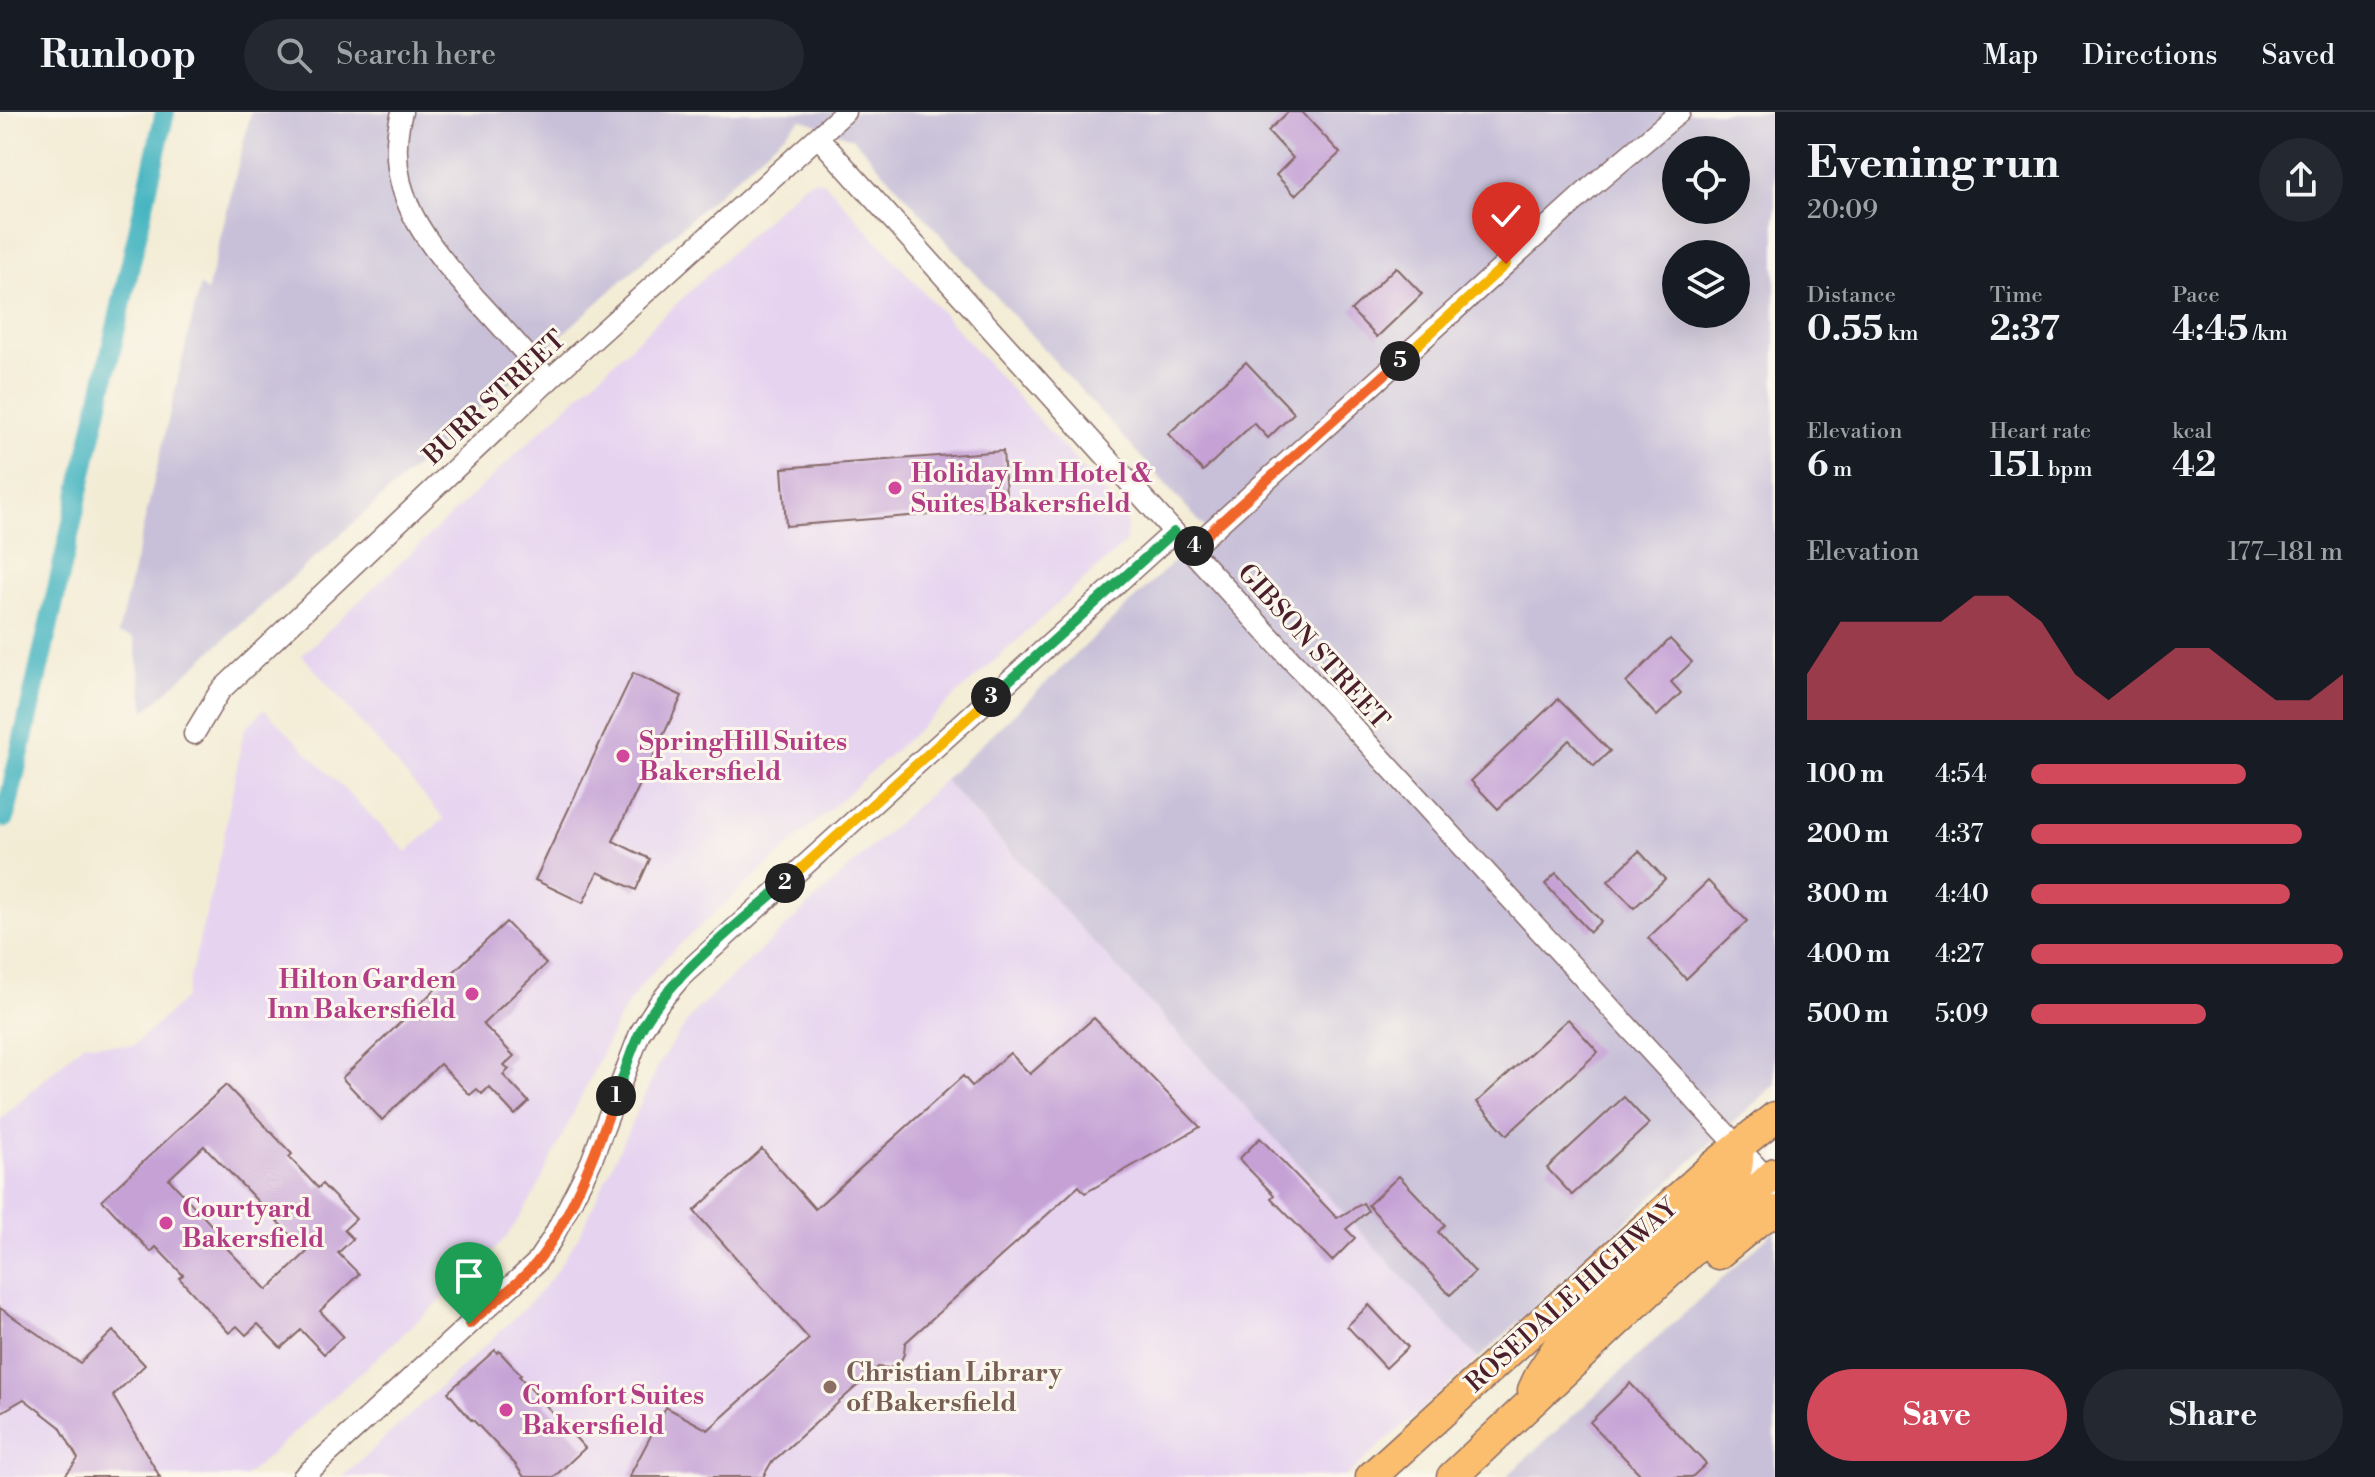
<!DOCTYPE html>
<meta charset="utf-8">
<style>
body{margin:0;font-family:"Libre Bodoni",serif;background:#242831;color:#f1f3f6;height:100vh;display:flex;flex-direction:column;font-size:30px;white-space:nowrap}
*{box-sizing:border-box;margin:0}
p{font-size:26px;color:#9ea1a6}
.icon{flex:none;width:44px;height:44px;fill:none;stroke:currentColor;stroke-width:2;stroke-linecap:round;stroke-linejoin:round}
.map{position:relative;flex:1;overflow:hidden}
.side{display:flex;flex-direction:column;background:#171b24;width:600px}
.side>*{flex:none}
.fabs{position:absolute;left:1662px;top:24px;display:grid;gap:16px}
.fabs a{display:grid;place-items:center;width:88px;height:88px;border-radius:50%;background:#171b24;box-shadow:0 8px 32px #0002;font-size:40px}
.pin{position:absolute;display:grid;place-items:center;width:68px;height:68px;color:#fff;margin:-82px -34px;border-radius:50% 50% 50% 0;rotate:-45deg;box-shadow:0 0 8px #0007}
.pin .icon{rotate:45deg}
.km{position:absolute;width:40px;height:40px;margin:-20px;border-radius:50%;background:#222;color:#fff;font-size:22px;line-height:40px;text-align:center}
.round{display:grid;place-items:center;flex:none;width:84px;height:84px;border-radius:42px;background:#242831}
.summary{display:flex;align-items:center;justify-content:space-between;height:136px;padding:0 32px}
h1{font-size:44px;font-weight:700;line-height:60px}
.stats{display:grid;grid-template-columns:repeat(3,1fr);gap:12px;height:136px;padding:8px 32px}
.stats div{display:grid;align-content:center}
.stats b{font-size:34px;font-weight:700}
.stats small{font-size:22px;font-weight:400}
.stats p{font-size:22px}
.chart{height:224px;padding:16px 32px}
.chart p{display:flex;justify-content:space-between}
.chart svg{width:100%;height:144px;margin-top:8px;fill:#d1495b;opacity:.7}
.cta{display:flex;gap:16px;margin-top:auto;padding:16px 32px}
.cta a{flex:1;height:92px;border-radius:48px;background:#d1495b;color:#fff;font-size:32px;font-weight:700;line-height:92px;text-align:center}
.cta a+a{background:#242831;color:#f1f3f6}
ul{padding:0 32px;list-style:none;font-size:26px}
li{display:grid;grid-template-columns:128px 96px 1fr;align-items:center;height:60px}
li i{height:20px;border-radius:10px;background:#d1495b}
header{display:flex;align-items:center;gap:48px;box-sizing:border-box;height:112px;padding:0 40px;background:#171b24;border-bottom:2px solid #363941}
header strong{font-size:38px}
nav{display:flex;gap:44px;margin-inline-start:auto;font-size:28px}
.search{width:560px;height:72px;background:#242831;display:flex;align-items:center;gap:20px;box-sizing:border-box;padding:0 28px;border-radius:44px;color:#9ea1a6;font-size:30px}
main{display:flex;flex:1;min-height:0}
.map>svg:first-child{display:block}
.built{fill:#e6d3f0}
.industrial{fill:#c8c0d8;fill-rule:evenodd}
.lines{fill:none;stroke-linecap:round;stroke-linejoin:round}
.canal{stroke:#47b5c1;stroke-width:20}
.building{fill:#c5a1d6;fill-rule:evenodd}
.minor-casing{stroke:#856766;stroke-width:23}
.primary-casing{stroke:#856766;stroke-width:33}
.minor{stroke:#fff;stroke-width:20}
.primary{stroke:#fbbe6e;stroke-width:30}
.split-1-casing{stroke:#fff;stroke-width:16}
.split-2-casing{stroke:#fff;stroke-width:16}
.split-3-casing{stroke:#fff;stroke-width:16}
.split-4-casing{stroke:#fff;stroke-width:16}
.split-5-casing{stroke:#fff;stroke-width:16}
.split-6-casing{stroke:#fff;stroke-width:16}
.split-1{stroke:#f0652b;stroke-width:10}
.split-2{stroke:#22a559;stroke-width:10}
.split-3{stroke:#f5b400;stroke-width:10}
.split-4{stroke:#22a559;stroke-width:10}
.split-5{stroke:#f0652b;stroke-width:10}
.split-6{stroke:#f5b400;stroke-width:10}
.hotel-dot{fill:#d1479c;stroke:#fbf7ec;stroke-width:3}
.education-dot{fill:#8d6e63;stroke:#fbf7ec;stroke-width:3}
.labels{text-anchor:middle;stroke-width:6;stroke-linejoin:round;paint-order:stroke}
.street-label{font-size:26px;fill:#4a1f2b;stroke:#fbf7ec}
.hotel-label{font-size:26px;font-weight:bold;fill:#b23c85;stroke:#fbf7ec;text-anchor:start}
.education-label{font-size:26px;font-weight:bold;fill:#785e54;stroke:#fbf7ec;text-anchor:start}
</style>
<header>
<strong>Runloop</strong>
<div class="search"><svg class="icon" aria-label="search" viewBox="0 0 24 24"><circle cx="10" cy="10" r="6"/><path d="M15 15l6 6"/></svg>Search here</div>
<nav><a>Map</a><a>Directions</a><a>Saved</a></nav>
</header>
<main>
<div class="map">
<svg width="1775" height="1365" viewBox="0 0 1775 1365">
<rect width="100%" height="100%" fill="#fbf7ec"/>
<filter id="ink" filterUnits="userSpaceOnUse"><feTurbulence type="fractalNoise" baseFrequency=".0125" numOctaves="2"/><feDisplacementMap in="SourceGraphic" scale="16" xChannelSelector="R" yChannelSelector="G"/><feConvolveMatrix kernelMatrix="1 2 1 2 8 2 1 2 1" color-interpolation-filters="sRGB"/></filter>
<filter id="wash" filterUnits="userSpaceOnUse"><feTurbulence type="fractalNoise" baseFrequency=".006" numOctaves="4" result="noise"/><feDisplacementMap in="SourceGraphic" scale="32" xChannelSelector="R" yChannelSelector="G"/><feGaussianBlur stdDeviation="1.8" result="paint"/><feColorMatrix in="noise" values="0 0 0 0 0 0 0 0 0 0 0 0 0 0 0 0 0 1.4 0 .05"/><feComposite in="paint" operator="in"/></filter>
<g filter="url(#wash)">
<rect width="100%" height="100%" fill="#f3ecd5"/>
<g class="built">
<polygon points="814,68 825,71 1127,406 1126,430 667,844 637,879 618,908 534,1083 508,1123 485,1148 245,1365 0,1365 0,1008 84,931 133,934 185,886 218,754 244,618 264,597 407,740 444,707 302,543 804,72"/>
<polygon points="944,668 1478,1247 1345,1365 343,1365 522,1199 551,1167 580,1122 660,950 693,901"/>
</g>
<g class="industrial">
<path d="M251,0H1775V972L1478,1247L944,668L1207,418L854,27L801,7L145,599L134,526L118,522L200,173L207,180ZM1676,38H1736V98H1676ZM1676,142H1736V202H1676Z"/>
<polygon points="1775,1118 1775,1365 1506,1365"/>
</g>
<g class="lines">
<polyline class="canal" points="5,706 165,0"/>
</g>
<g id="blocks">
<g class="building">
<polygon points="1288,0 1302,0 1340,41 1295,83 1276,63 1293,46 1268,19"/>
<polygon points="1396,155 1422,182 1377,225 1351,198"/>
<polygon points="1246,250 1294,301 1268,326 1254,311 1203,359 1168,322"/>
<polygon points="1003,339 1007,396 786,414 782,356"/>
<polygon points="1670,527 1692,550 1671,570 1681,581 1657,604 1626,571"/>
<polygon points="633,561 682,584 613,729 650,747 636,778 598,760 583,791 535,768"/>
<polygon points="1558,587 1610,639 1594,654 1569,628 1498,697 1471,669"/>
<polygon points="1639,739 1665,767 1634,796 1608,769"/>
<polygon points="1556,761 1601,809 1590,820 1545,772"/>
<polygon points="1708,769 1747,809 1686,867 1648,826"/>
<polygon points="506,810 546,852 483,912 514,944 504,953 509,957 503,963 529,990 515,1003 489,975 482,982 477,977 470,983 440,952 382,1008 342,966"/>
<polygon points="1094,906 1200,1015 1085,1081 1079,1074 905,1231 904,1242 900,1251 890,1256 878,1255 771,1351 763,1365 629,1365 666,1295 708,1318 809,1227 694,1099 762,1037 815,1097 963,964 972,974 1010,941 1030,962"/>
<polygon points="1568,907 1598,940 1507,1023 1477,990"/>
<path d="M226,973L292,1042L289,1045L318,1076L322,1072L356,1107L344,1118L353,1127L338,1141L359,1162L320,1199L343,1224L324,1242L301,1218L281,1236L258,1212L246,1223L237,1214L229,1221L179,1166L183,1163L156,1135L151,1140L102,1088ZM204,1034L307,1140L267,1178L222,1131L225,1128L169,1067Z"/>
<polygon points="1624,985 1649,1012 1572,1083 1547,1056"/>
<polygon points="1260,1026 1337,1106 1363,1091 1368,1099 1346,1117 1355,1126 1332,1149 1271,1086 1274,1083 1239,1047"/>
<polygon points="1399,1064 1445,1113 1438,1120 1475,1160 1450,1183 1368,1093"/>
<polygon points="1369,1193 1408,1235 1386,1256 1347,1214"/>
<polygon points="0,1196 80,1251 113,1219 145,1253 113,1284 160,1365 64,1365 78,1347 60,1315 24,1287 0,1301"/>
<polygon points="495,1238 497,1241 499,1239 521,1263 519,1264 585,1336 554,1365 524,1365 515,1352 472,1307 471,1308 448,1280"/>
<polygon points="1630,1271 1706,1352 1692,1365 1643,1365 1590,1310"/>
</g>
</g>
</g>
<g filter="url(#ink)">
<use href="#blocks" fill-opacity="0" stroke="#856766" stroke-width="2"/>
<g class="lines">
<g class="minor-casing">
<g id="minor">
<path d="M402,0C380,81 430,135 479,190C503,216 526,242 549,268"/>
<polyline points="818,25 1174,420 1775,1075"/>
<polyline points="1190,438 1592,74 1680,0"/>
<polyline points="194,622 220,579 549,268 845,0"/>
<polyline points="303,1365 536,1151 552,1127 591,1050 640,921 659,891 682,864 1174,420"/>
</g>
</g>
<g class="primary-casing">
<g id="primary">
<polyline points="1718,1142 1758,1109 1775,1099"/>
<path d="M1533,1278L1541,1261L1565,1224L1728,1073C1738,1061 1739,1050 1738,1035"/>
<polyline points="1371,1365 1710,1057 1775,1005"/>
<polyline points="1452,1365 1775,1061"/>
</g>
</g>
<use href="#minor" class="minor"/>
<use href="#primary" class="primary"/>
</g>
</g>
<g class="lines" filter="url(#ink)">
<g class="split-1-casing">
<path id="split-1" d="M469,1212C491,1192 518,1173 537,1150C571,1107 597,1035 616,984"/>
</g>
<g class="split-2-casing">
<path id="split-2" d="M616,984C624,963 630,940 640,920C668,865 739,812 785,771"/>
</g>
<g class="split-3-casing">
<polyline id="split-3" points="785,771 991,585"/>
</g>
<g class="split-4-casing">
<polyline id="split-4" points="991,585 1174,420 1190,438 1194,434"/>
</g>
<g class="split-5-casing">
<polyline id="split-5" points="1194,434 1400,249"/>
</g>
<g class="split-6-casing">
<polyline id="split-6" points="1400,249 1506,152"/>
</g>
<use href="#split-1" class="split-1"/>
<use href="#split-2" class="split-2"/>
<use href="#split-3" class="split-3"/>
<use href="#split-4" class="split-4"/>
<use href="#split-5" class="split-5"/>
<use href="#split-6" class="split-6"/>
</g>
<g class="hotel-dot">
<circle cx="895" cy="376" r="8"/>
<circle cx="623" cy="644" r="8"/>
<circle cx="472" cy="882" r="8"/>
<circle cx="166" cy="1111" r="8"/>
<circle cx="506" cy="1298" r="8"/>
</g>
<circle class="education-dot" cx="830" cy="1275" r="8"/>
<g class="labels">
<g class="street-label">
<text transform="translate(494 285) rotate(-43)" y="9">BURR STREET</text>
<text transform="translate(1314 534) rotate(48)" y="9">GIBSON STREET</text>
<text transform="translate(1571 1183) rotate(-42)" y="9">ROSEDALE HIGHWAY</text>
</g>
<g class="hotel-label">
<text x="911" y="370">Holiday Inn Hotel &amp;<tspan x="911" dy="30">Suites Bakersfield</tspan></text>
<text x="639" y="638">SpringHill Suites<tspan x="639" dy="30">Bakersfield</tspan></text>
<text x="456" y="876" text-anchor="end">Hilton Garden<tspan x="456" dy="30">Inn Bakersfield</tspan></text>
<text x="182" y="1105">Courtyard<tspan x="182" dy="30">Bakersfield</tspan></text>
<text x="522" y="1292">Comfort Suites<tspan x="522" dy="30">Bakersfield</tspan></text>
</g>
<g class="education-label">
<text x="846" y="1269">Christian Library<tspan x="846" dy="30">of Bakersfield</tspan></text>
</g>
</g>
</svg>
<div class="fabs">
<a><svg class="icon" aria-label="locate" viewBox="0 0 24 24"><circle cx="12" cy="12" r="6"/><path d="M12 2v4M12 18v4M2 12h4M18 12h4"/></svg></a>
<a><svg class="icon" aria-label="layers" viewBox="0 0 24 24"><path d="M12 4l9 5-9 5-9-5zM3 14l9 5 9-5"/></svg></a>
</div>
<div class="pin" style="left:469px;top:1212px;background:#1e9e55"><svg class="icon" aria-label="arrive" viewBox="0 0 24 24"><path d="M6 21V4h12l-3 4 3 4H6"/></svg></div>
<div class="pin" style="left:1506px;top:152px;background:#d93025"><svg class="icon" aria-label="check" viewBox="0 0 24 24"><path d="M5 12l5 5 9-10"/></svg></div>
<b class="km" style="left:616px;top:984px">1</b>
<b class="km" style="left:785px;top:771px">2</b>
<b class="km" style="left:991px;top:585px">3</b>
<b class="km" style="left:1194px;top:434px">4</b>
<b class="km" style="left:1400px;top:249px">5</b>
</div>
<section class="side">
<div class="summary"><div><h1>Evening run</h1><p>20:09</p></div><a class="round"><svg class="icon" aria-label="share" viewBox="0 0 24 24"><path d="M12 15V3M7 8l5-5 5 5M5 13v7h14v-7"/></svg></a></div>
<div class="stats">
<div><p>Distance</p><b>0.55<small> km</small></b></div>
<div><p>Time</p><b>2:37</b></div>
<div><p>Pace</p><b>4:45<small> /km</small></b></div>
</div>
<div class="stats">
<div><p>Elevation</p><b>6<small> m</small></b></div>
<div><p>Heart rate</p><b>151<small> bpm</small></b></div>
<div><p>kcal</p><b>42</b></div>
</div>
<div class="chart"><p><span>Elevation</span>177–181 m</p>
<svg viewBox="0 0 160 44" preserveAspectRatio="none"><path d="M0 44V30L10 14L20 14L30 14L40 14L50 6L60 6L70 14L80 30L90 38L100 30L110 22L120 22L130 30L140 38L150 38L160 30V44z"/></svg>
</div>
<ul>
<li><b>100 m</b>4:54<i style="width:69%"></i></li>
<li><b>200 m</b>4:37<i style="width:87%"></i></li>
<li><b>300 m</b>4:40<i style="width:83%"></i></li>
<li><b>400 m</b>4:27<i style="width:100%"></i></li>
<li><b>500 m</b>5:09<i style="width:56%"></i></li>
</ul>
<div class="cta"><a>Save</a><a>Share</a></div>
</section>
</main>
